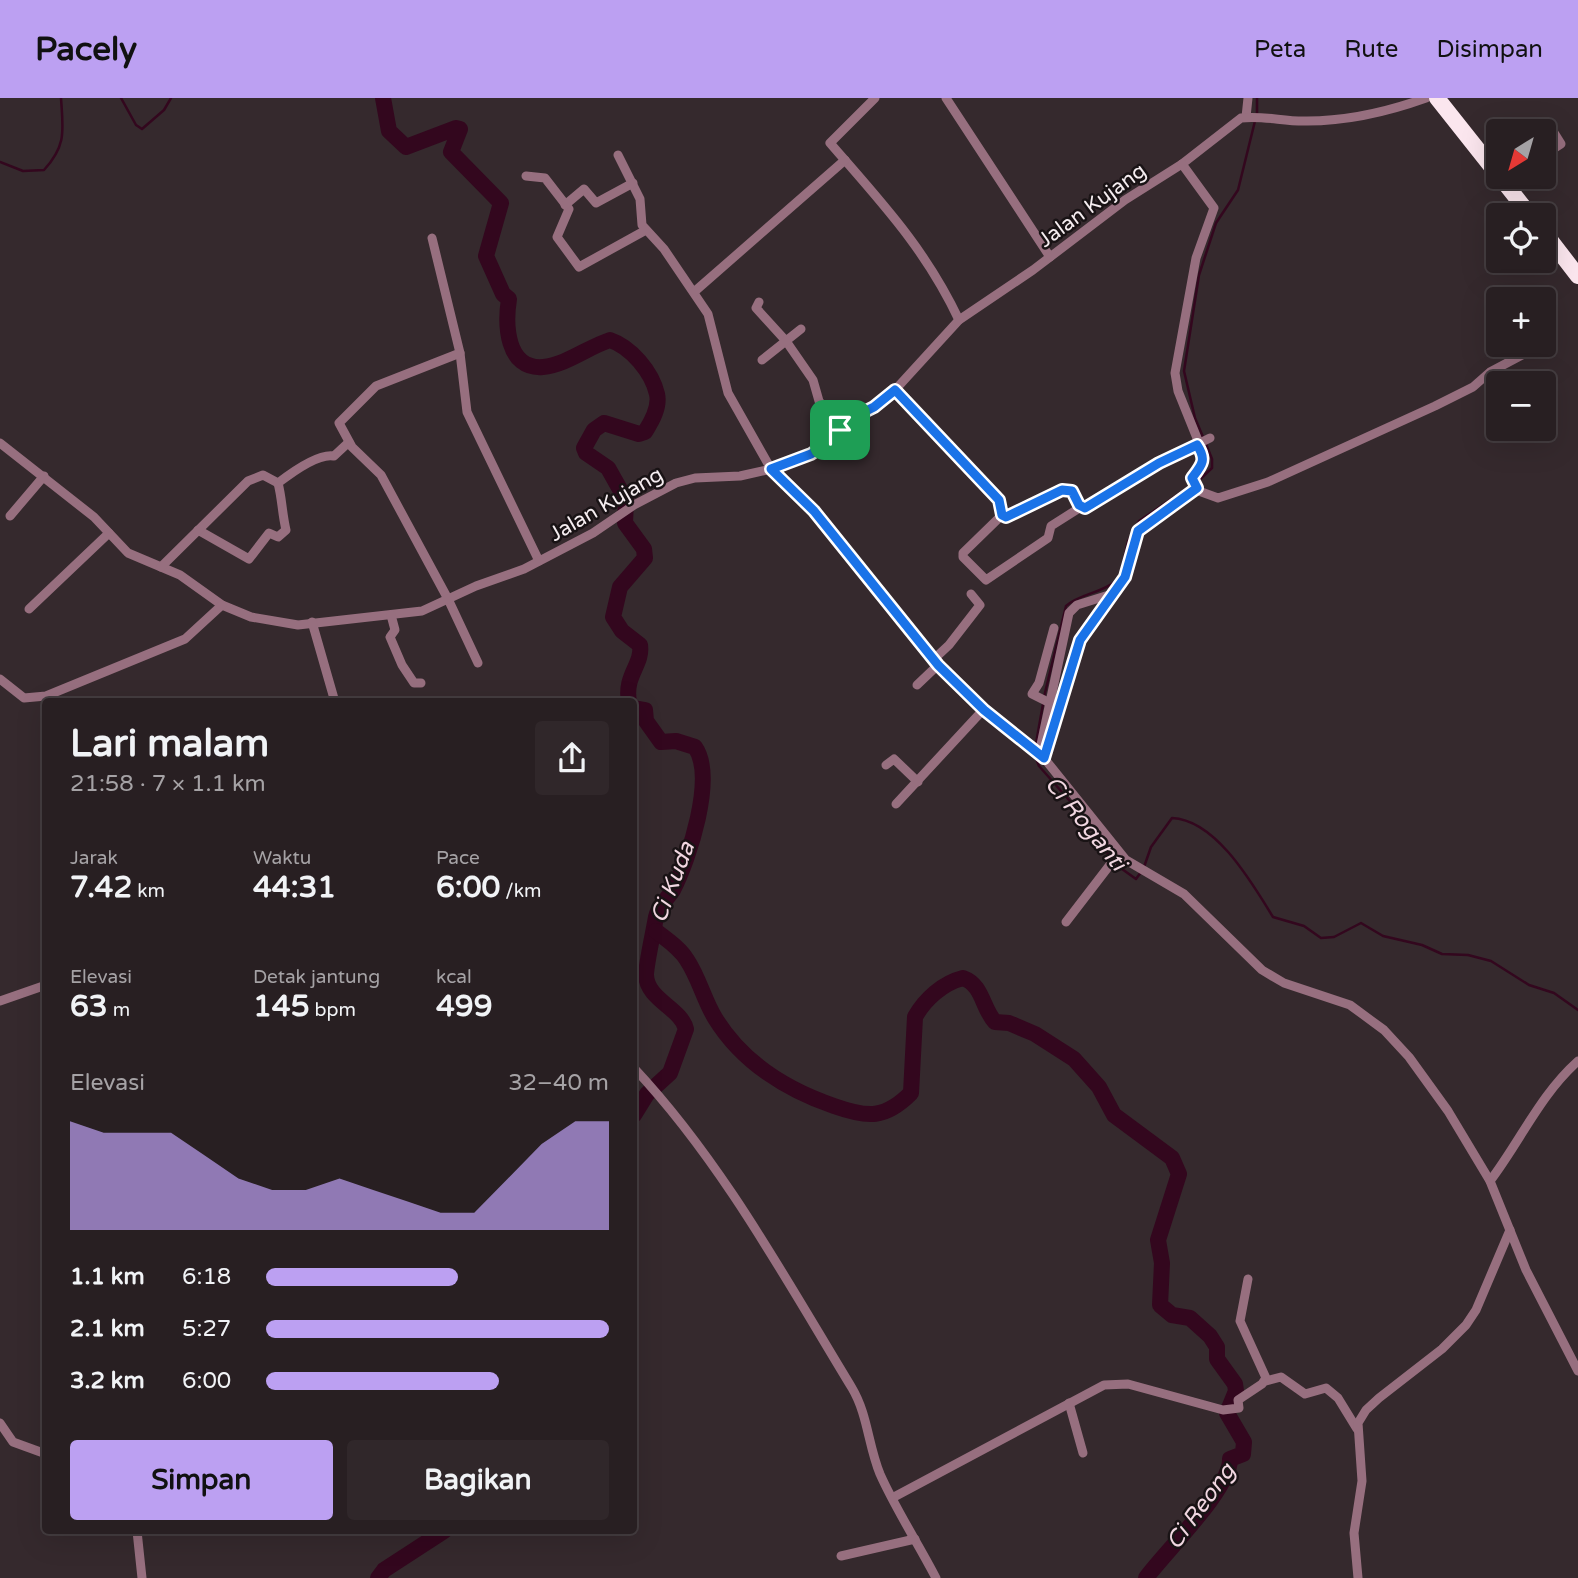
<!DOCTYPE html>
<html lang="id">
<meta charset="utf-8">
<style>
body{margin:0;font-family:"Varela Round",sans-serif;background:#30272a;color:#f1f3f6;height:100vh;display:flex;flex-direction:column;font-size:26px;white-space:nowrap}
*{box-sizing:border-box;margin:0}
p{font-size:23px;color:#a5a2a5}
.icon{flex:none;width:38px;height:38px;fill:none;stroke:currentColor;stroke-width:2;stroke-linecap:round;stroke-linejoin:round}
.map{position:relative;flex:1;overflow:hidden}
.details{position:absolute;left:42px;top:600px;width:595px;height:836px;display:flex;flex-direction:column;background:#281f22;border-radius:7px;box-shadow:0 7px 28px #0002,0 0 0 2px #443d40}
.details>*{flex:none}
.needle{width:46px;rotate:217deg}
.tools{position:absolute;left:1486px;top:21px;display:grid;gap:14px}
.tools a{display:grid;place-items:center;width:70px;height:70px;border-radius:7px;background:#281f22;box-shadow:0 7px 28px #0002,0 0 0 2px #443d40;font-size:35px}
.pin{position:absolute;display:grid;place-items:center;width:60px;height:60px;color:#fff;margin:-30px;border-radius:14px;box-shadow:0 4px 10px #0006}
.round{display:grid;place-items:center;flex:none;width:74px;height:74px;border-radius:7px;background:#30272a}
.head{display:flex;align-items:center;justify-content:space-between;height:119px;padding:0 28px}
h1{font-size:38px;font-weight:700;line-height:52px}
.stats{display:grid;grid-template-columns:repeat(3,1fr);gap:10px;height:119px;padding:7px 28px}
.stats div{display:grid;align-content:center}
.stats b{font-size:30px;font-weight:700}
.stats small{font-size:19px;font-weight:400}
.stats p{font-size:19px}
.chart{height:196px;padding:14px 28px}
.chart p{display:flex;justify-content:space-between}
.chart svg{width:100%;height:126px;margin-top:7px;fill:#bca0f2;opacity:.7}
.primary-button{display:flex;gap:14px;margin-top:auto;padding:14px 28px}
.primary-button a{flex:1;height:80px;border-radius:7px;background:#bca0f2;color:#111;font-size:28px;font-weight:700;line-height:80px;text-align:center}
.primary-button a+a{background:#30272a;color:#f1f3f6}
ul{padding:0 28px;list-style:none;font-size:23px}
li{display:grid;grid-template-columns:112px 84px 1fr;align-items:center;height:52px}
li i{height:18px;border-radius:9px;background:#bca0f2}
header{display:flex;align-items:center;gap:42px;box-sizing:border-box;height:98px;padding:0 35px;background:#bca0f2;color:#111}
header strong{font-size:33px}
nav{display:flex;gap:38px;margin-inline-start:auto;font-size:24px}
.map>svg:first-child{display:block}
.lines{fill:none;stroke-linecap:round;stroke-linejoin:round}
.stream{stroke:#33071e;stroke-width:2.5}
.river{stroke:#33071e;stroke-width:16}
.street{stroke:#976f7f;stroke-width:9}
.highway{stroke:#fbe6ee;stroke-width:16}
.route-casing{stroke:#fff;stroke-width:14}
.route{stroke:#1a73e8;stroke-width:9}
.labels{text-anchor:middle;stroke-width:5;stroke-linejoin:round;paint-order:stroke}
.street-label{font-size:21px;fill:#f5edf0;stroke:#191315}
.water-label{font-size:23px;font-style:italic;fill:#f1d7e1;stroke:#191315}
</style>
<header>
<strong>Pacely</strong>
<nav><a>Peta</a><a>Rute</a><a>Disimpan</a></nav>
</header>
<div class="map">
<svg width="1578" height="1480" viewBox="0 0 1578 1480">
<rect width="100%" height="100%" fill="#35292d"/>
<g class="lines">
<g class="stream">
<polyline points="121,0 136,27 142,31 164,12 171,0"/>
<polyline points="1257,0 1257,16"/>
<path d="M0,64L23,73L44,72C67,47 63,32 61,0"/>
<polyline points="1203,339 1195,320 1184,273 1199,177 1216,125 1238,92 1255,23"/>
<polyline points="1197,384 1212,370 1212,361 1206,346"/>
<polyline points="1121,475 1128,443 1139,423 1192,387"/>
<path d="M1044,599L1066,508C1081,495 1100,496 1116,483"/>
<polyline points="1035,651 1043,606"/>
<polyline points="1035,658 1039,668 1091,727 1111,761"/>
<polyline points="1115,766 1136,781 1141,774"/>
<path d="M1144,769L1151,749L1172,720C1216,722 1252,785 1273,819L1304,828L1321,840L1334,839L1361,825L1383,838L1422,847L1442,856L1468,857L1491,863L1529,887L1554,895L1578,912"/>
</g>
<g class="river">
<path d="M383,0L389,33L406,49L456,30L460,31L451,54L501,105L486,158L503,196L509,201C505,226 506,272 543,269C566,267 588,249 610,242C631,249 652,274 657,296C660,309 652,323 645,334L639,336L604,325L594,332L584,350L586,355L608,370L626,402L625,425L644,451L645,460L620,489L613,519L622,533L640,547C643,567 624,577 629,604"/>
<path d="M634,610L645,612L646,623L661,644L676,643L695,649C716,679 689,761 673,792C668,800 658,809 656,819C654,831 646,867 646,877C647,902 681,910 686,931L670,975L647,996L634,1017"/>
<path d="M656,833C666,841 680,850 687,862C699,880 704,902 715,920C742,964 787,992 834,1008C868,1020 885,1021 911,995L915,919C925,901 943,885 963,880C983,887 982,910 995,924L1009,925L1035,936L1074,961L1099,989L1114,1017L1172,1060L1179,1076L1158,1142L1162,1165L1160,1207L1172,1217L1190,1220L1210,1238L1217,1249V1261L1235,1286L1236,1293L1227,1315L1244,1344L1243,1356L1230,1361C1231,1390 1164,1455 1146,1480"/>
<polyline points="378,1480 384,1472 444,1433"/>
</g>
<g class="street">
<path d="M875,0L830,45C881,104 925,150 959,222"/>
<polyline points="946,0 1050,159"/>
<polyline points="1246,19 1248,0"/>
<polyline points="1541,33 1551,30 1561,46 1544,57"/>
<polyline points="618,57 640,101 642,127 664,151 708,216 728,295 771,371 814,413 938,567 983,612 1044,660 1126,762 1184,796 1262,872 1284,885 1350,907 1384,932 1409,959 1448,1013 1490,1083 1526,1172 1578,1273"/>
<polyline points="526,78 545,80 569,111 557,139 579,169 646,132"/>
<polyline points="565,107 584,91 596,105 633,85"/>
<polyline points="432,140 460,255 467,314 539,463"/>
<polyline points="694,194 845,62"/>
<polyline points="759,204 756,210 786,243 813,282 819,303 840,332"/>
<polyline points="460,255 376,288 339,325 352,349 381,377 448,501 478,565"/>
<polyline points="762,262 801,231"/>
<polyline points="895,292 998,402 1002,417 1006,419 1062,392 1072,393 1079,407 1085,410 1159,365 1210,340"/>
<path d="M0,345L94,419L128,455L180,477L222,507L251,519L298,527L422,513L476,488L524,471L593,435L634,407L676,385L695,380L740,378L771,371L811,356L829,344L848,322L874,309L895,292L959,222L1033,172L1125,102L1182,66L1241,20C1263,17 1285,24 1307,23C1349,23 1387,14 1426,0"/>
<polyline points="1196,392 1218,400 1268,384 1435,308 1473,289 1490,274 1524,256 1546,251"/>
<polyline points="1002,417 963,455 963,459 986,482 1048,440 1051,428 1081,409"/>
<polyline points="10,418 44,378"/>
<path d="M198,432L249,461L269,435L278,439L286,432C282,415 282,400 278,385"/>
<path d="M161,469L248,383L263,377L278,385C291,375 319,355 334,358L349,344"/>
<polyline points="29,511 109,435"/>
<polyline points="391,517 395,532 390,539 402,567 414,585 421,585"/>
<polyline points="312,524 335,604"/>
<polyline points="934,561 949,547 980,507 971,496"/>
<polyline points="0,581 24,600 46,598 185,541 222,507"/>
<polyline points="917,587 938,567"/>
<polyline points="1048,604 1032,596 1039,585 1054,530"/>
<polyline points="1039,656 1069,515 1077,507 1112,496"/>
<polyline points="1044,660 1078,547 1124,479 1138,433 1196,392 1193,381 1205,360 1178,293 1175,275 1196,160 1214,110 1182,66"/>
<polyline points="886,667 894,661 918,684"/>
<polyline points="896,706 983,612"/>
<polyline points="1066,824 1119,755"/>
<polyline points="0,903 46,887"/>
<path d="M634,970C722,1064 785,1180 852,1290C868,1317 868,1347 880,1376C896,1412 918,1445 936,1480"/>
<path d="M1490,1083C1521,1042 1540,997 1578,963"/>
<polyline points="1266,1283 1281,1279 1305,1296 1326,1290 1338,1300 1357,1331"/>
<polyline points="1069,1305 1083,1355"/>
<polyline points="0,1325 13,1344 46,1356"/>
<polyline points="894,1399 1104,1287 1128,1286 1223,1312 1239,1310 1238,1302 1262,1286 1266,1280 1240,1223 1248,1181"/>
<polyline points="137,1433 142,1480"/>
<polyline points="841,1458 915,1441"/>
<polyline points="1358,1480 1354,1435 1362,1383 1358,1325 1366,1312 1379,1300 1442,1251 1466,1227 1476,1212 1510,1132"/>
</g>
<g class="highway">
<polyline points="1437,0 1498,77"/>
<polyline points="1500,79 1530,117"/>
<polyline points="1544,134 1578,178"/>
</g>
</g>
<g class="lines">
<g class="route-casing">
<path id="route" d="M895,292L999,402L1002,417L1006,419L1062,392L1072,393L1079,407L1085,410L1159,365L1197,347C1207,362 1202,367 1192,380L1197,390L1138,433L1125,479L1080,542L1044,660L984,612L938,567L814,413L771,371L811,356L829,344L848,322L874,309Z"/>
</g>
<use href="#route" class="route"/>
</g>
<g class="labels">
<g class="street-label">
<text transform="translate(1092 107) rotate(-36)" y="7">Jalan Kujang</text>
<text transform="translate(606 406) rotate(-30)" y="7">Jalan Kujang</text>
</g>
<g class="water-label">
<text transform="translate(1086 725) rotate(51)" y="8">Ci Roganti</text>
<text transform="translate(672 784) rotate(-69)" y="8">Ci Kuda</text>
<text transform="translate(1200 1408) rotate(-54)" y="8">Ci Reong</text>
</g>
</g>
</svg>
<div class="tools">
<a><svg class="needle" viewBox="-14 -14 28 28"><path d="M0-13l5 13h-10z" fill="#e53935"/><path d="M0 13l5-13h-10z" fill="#a5a2a5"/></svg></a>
<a><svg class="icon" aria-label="locate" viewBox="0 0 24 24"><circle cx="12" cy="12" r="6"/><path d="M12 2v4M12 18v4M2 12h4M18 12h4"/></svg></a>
<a>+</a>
<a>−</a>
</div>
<div class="pin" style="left:840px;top:332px;background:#1e9e55"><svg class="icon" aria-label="arrive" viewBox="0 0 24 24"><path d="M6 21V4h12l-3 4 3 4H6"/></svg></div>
<section class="details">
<div class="head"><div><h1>Lari malam</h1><p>21:58 · 7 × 1.1 km</p></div><a class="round"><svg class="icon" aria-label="share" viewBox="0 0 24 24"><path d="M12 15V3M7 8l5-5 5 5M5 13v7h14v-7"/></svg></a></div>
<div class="stats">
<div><p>Jarak</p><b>7.42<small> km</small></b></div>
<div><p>Waktu</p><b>44:31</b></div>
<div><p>Pace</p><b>6:00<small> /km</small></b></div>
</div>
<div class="stats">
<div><p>Elevasi</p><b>63<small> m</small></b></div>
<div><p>Detak jantung</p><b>145<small> bpm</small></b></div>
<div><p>kcal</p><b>499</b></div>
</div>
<div class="chart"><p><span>Elevasi</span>32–40 m</p>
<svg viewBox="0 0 160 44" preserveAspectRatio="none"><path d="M0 44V6L10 10L20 10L30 10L40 18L50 26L60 30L70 30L80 26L90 30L100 34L110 38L120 38L130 26L140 14L150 6L160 6V44z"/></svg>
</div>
<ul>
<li><b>1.1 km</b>6:18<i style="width:56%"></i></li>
<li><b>2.1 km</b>5:27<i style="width:100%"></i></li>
<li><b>3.2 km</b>6:00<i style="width:68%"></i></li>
</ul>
<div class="primary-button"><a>Simpan</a><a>Bagikan</a></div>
</section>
</div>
